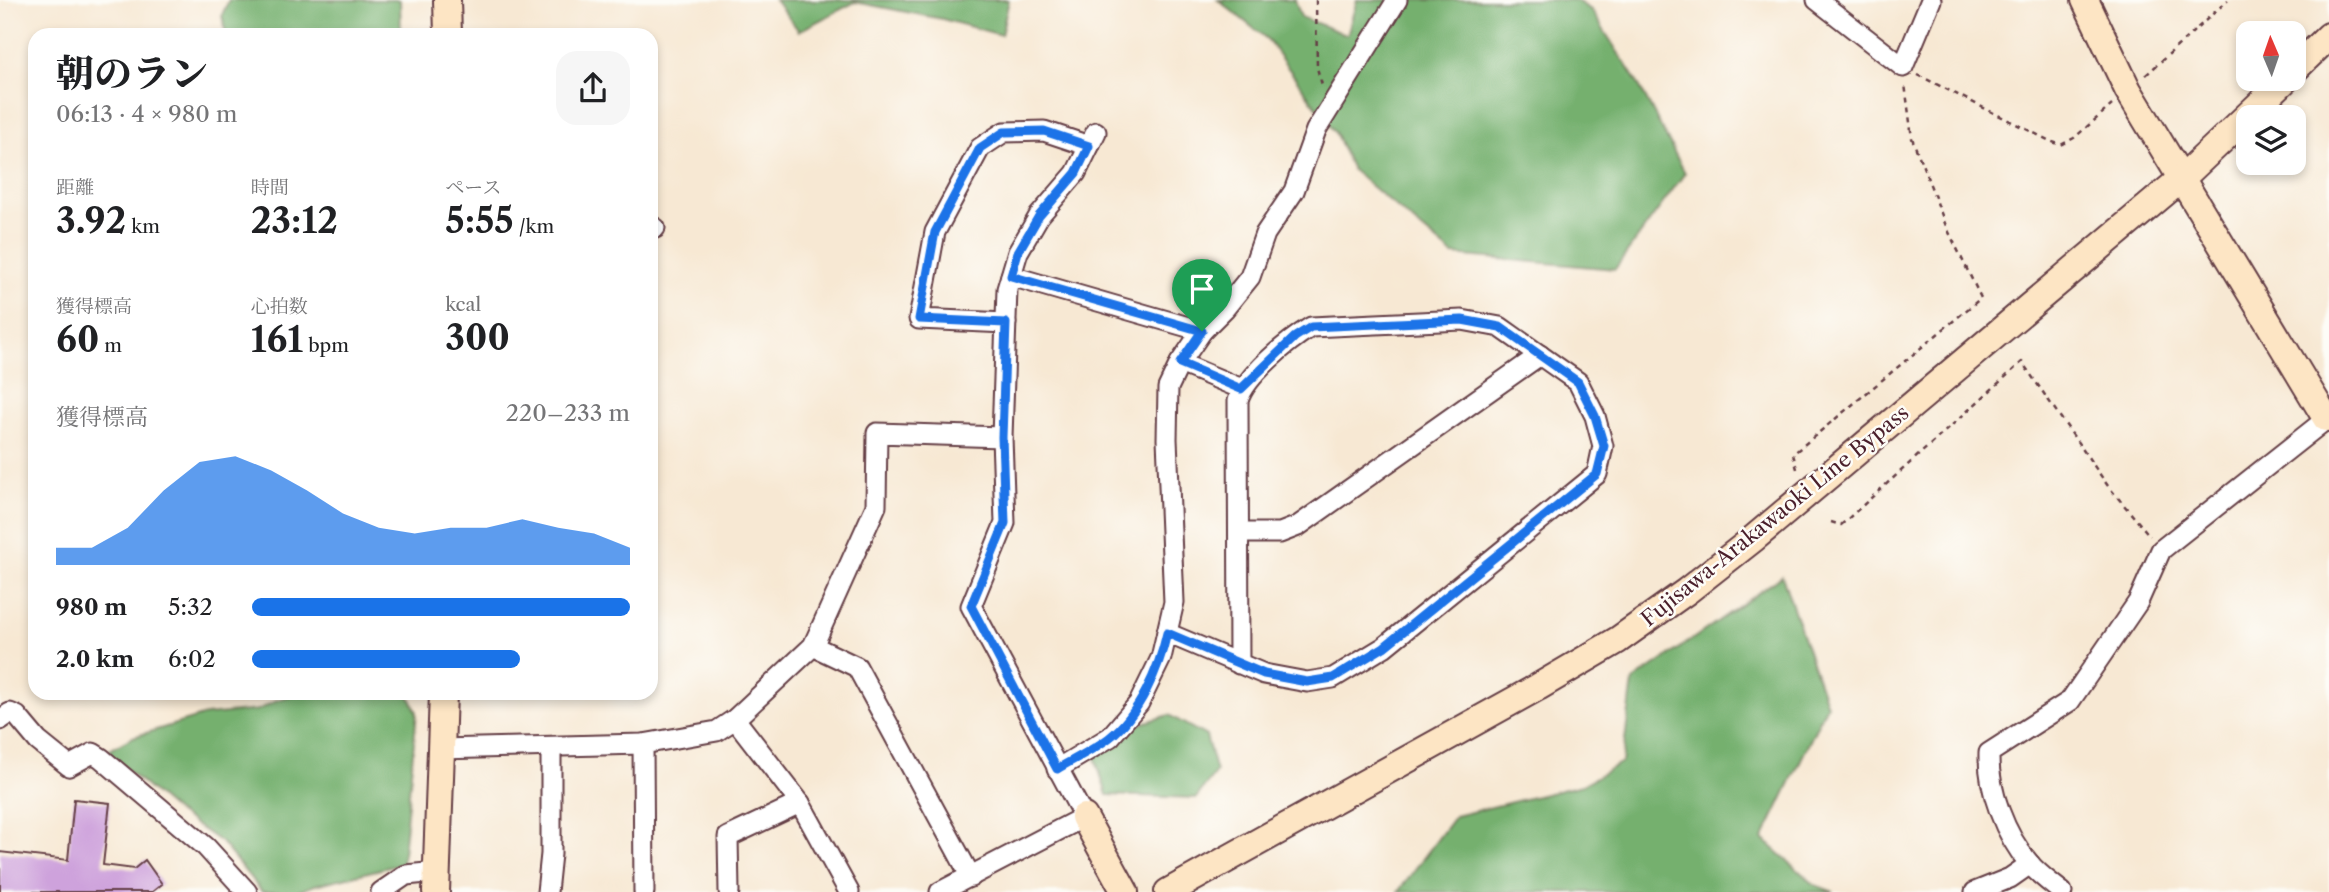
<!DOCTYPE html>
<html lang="ja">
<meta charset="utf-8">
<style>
body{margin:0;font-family:"Libre Caslon Text","Noto Serif JP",serif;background:#f6f6f6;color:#202124;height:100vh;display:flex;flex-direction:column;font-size:26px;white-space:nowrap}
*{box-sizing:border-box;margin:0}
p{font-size:23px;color:#757577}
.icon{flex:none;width:38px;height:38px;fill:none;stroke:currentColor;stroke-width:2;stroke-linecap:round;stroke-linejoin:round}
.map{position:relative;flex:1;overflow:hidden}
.drawer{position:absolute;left:28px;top:28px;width:630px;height:672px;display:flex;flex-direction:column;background:#fff;border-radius:21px;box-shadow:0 4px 10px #0003}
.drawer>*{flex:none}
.needle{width:46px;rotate:358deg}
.fabs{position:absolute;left:2236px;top:21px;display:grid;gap:14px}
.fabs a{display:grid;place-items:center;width:70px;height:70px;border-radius:14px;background:#fff;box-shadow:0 4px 10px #0003;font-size:35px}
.pin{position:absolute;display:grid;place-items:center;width:60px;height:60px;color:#fff;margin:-72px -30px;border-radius:50% 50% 50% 0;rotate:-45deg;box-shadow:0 0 7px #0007}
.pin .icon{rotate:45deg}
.round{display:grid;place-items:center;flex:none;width:74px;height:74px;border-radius:21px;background:#f6f6f6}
.head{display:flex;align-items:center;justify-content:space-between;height:119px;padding:0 28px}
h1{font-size:38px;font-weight:800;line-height:52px}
.metrics{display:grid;grid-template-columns:repeat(3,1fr);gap:10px;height:119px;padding:7px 28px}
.metrics div{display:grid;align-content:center}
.metrics b{font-size:35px;font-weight:800}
.metrics small{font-size:19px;font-weight:400}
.metrics p{font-size:19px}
.chart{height:196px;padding:14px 28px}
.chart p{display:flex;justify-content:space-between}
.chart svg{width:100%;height:126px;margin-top:7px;fill:#1a73e8;opacity:.7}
ul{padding:0 28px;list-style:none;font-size:23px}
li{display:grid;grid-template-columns:112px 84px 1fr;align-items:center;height:52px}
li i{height:18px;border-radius:9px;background:#1a73e8}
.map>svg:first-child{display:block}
.forest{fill:#75b06e;stroke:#60684c;stroke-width:2}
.building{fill:#cea2dc}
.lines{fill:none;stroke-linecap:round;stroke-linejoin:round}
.street-casing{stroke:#643d44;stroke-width:23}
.secondary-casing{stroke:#643d44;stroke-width:30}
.path{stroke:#643d44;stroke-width:2.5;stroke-dasharray:5 5;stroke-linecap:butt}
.street{stroke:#fff;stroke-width:19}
.secondary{stroke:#fde5c4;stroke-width:26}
.route-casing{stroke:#fff;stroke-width:14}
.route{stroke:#1a73e8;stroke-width:9}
.labels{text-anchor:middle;stroke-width:5;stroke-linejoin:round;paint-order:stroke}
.street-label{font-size:21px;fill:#4a1f2b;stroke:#fdfcf7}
</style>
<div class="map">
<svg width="2329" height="892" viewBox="0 0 2329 892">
<rect width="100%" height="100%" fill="#fdfcf7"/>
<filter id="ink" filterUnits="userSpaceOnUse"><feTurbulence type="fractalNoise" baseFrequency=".0143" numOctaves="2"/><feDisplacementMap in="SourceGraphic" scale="14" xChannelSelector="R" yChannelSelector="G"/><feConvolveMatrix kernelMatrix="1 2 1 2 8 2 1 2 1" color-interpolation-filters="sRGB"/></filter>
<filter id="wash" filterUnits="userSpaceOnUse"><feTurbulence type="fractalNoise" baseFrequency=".00686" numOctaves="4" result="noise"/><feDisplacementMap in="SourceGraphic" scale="28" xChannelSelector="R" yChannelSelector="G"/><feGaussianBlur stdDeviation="1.57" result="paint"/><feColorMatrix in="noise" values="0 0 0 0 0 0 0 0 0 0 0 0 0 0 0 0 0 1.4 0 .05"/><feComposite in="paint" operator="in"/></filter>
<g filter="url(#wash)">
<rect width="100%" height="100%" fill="#f7e8d3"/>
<g class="forest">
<polygon points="229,0 400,0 401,35 226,35 222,15"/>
<polygon points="775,0 1009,0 1001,35 942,19 855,2 799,31"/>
<polygon points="1218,0 1295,0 1301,17 1347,35 1357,0 1575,0 1591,10 1640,87 1685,173 1615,269 1453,255 1352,170 1336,134 1267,39"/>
<polygon points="1782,576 1827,705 1763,839 1815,885 1834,892 1398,892 1455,816 1582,785 1622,762 1633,681"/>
<polygon points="302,693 408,693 417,712 402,864 315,885 297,892 262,892 221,842 175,811 106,752 133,737 205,715 258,710 277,700"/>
<polygon points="1169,715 1206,736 1216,772 1196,798 1107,795 1095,757 1126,728"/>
</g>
<g id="blocks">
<polygon class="building" points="74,799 110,803 103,865 134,869 145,860 162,884 152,892 0,892 0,852 68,860"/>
</g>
</g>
<g filter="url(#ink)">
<use href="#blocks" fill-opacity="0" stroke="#643d44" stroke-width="2"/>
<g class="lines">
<g class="street-casing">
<g id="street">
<polyline points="1817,0 1903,67 1931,0"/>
<polyline points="651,228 655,228"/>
<polyline points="1011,276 1202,331"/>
<polyline points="1006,323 919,319 935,232 980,148 1004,132 1044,131 1089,146"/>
<polyline points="1180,363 1242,389"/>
<polyline points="1239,533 1280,533 1298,526 1540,355"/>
<path d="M1167,633L1264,674L1307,682L1333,678L1384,647L1597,474L1603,446L1595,416L1578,382L1500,327L1462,320L1311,327C1288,341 1245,376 1238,401L1239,664"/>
<polyline points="813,646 857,667 971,877"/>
<polyline points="735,719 800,803 849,892"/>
<polyline points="0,720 10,713 17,716 38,741 69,766 93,753 101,758 206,847 247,892"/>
<polyline points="643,744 644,892"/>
<polyline points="440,749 643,744 717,731 735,719 813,646 876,506 877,433 1002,437"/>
<polyline points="1057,769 1110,737 1139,703 1161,658 1174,602 1167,439 1168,388 1180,363 1202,331 1225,308 1250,277 1265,234 1294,191 1316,130 1397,0"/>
<polyline points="381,892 406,875 437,872"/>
<polyline points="547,892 551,854 551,747"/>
<polyline points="729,892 728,837 800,803"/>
<polyline points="940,892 1084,817 971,606 1005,523 1002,437 1007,289 1018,252 1039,216 1076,173 1096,132"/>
<polyline points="1975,892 2010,878 2030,864"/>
<path d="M2062,892C2051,883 2038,874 2029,863C2005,835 1988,790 1989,753L2070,701L2138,602L2161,550L2329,417"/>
</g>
</g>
<g class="secondary-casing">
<g id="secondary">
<polyline points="447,0 448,35"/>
<polyline points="2085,0 2128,90 2326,418"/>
<polyline points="2294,70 2329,36"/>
<polyline points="1084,817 1125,892"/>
<polyline points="436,892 443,693"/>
<polyline points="1168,892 1538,687 1618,640 1687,591 1753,539 2181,179 2286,79"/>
</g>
</g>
<g class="path">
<polyline points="1316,0 1317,68 1322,85"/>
<polyline points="1918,75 2050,141 2061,145 2074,138 2112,105"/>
<polyline points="2146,75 2228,0"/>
<polyline points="1797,469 1793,454 1981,298 1946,226 1912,138 1905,84"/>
<polyline points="1831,522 1841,525 2022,362 2108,486 2150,536"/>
</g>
<use href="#street" class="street"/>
<use href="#secondary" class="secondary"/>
</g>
</g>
<g class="lines" filter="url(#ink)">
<g class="route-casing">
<path id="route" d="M1044,131L1089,146L1076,173L1039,216L1018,252L1011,276L1202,331L1180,363L1241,389L1295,337L1311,327L1462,320L1500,327L1578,382L1595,416L1604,446L1597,474L1384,647L1333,678L1307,682L1264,674L1167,633C1159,669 1139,715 1109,738C1093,750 1074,759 1057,769L971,606L1005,523L1002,437L1006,323L919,319L935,232L980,148L1004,132Z"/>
</g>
<use href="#route" class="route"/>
</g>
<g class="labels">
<g class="street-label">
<text transform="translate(1775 516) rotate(-39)" y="7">Fujisawa-Arakawaoki Line Bypass</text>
</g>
</g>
</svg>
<div class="fabs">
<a><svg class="needle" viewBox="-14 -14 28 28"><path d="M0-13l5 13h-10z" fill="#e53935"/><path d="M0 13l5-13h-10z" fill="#757577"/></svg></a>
<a><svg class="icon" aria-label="layers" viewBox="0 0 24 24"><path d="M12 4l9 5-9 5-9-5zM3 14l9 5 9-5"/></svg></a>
</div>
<div class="pin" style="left:1202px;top:331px;background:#1e9e55"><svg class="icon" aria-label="arrive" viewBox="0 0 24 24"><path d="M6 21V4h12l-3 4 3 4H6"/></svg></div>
<section class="drawer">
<div class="head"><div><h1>朝のラン</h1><p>06:13 · 4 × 980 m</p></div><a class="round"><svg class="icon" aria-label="share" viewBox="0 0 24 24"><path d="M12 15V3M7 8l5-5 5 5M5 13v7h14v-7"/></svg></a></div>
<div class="metrics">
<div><p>距離</p><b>3.92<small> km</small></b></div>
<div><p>時間</p><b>23:12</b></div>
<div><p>ペース</p><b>5:55<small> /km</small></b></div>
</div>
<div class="metrics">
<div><p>獲得標高</p><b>60<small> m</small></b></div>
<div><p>心拍数</p><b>161<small> bpm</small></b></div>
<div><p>kcal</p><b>300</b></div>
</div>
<div class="chart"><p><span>獲得標高</span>220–233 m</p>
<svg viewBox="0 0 160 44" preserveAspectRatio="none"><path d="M0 44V38L10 38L20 31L30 18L40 8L50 6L60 11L70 18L80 26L90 31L100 33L110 31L120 31L130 28L140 31L150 33L160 38V44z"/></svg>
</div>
<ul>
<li><b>980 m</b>5:32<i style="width:100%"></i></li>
<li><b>2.0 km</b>6:02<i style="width:71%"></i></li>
</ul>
</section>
</div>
